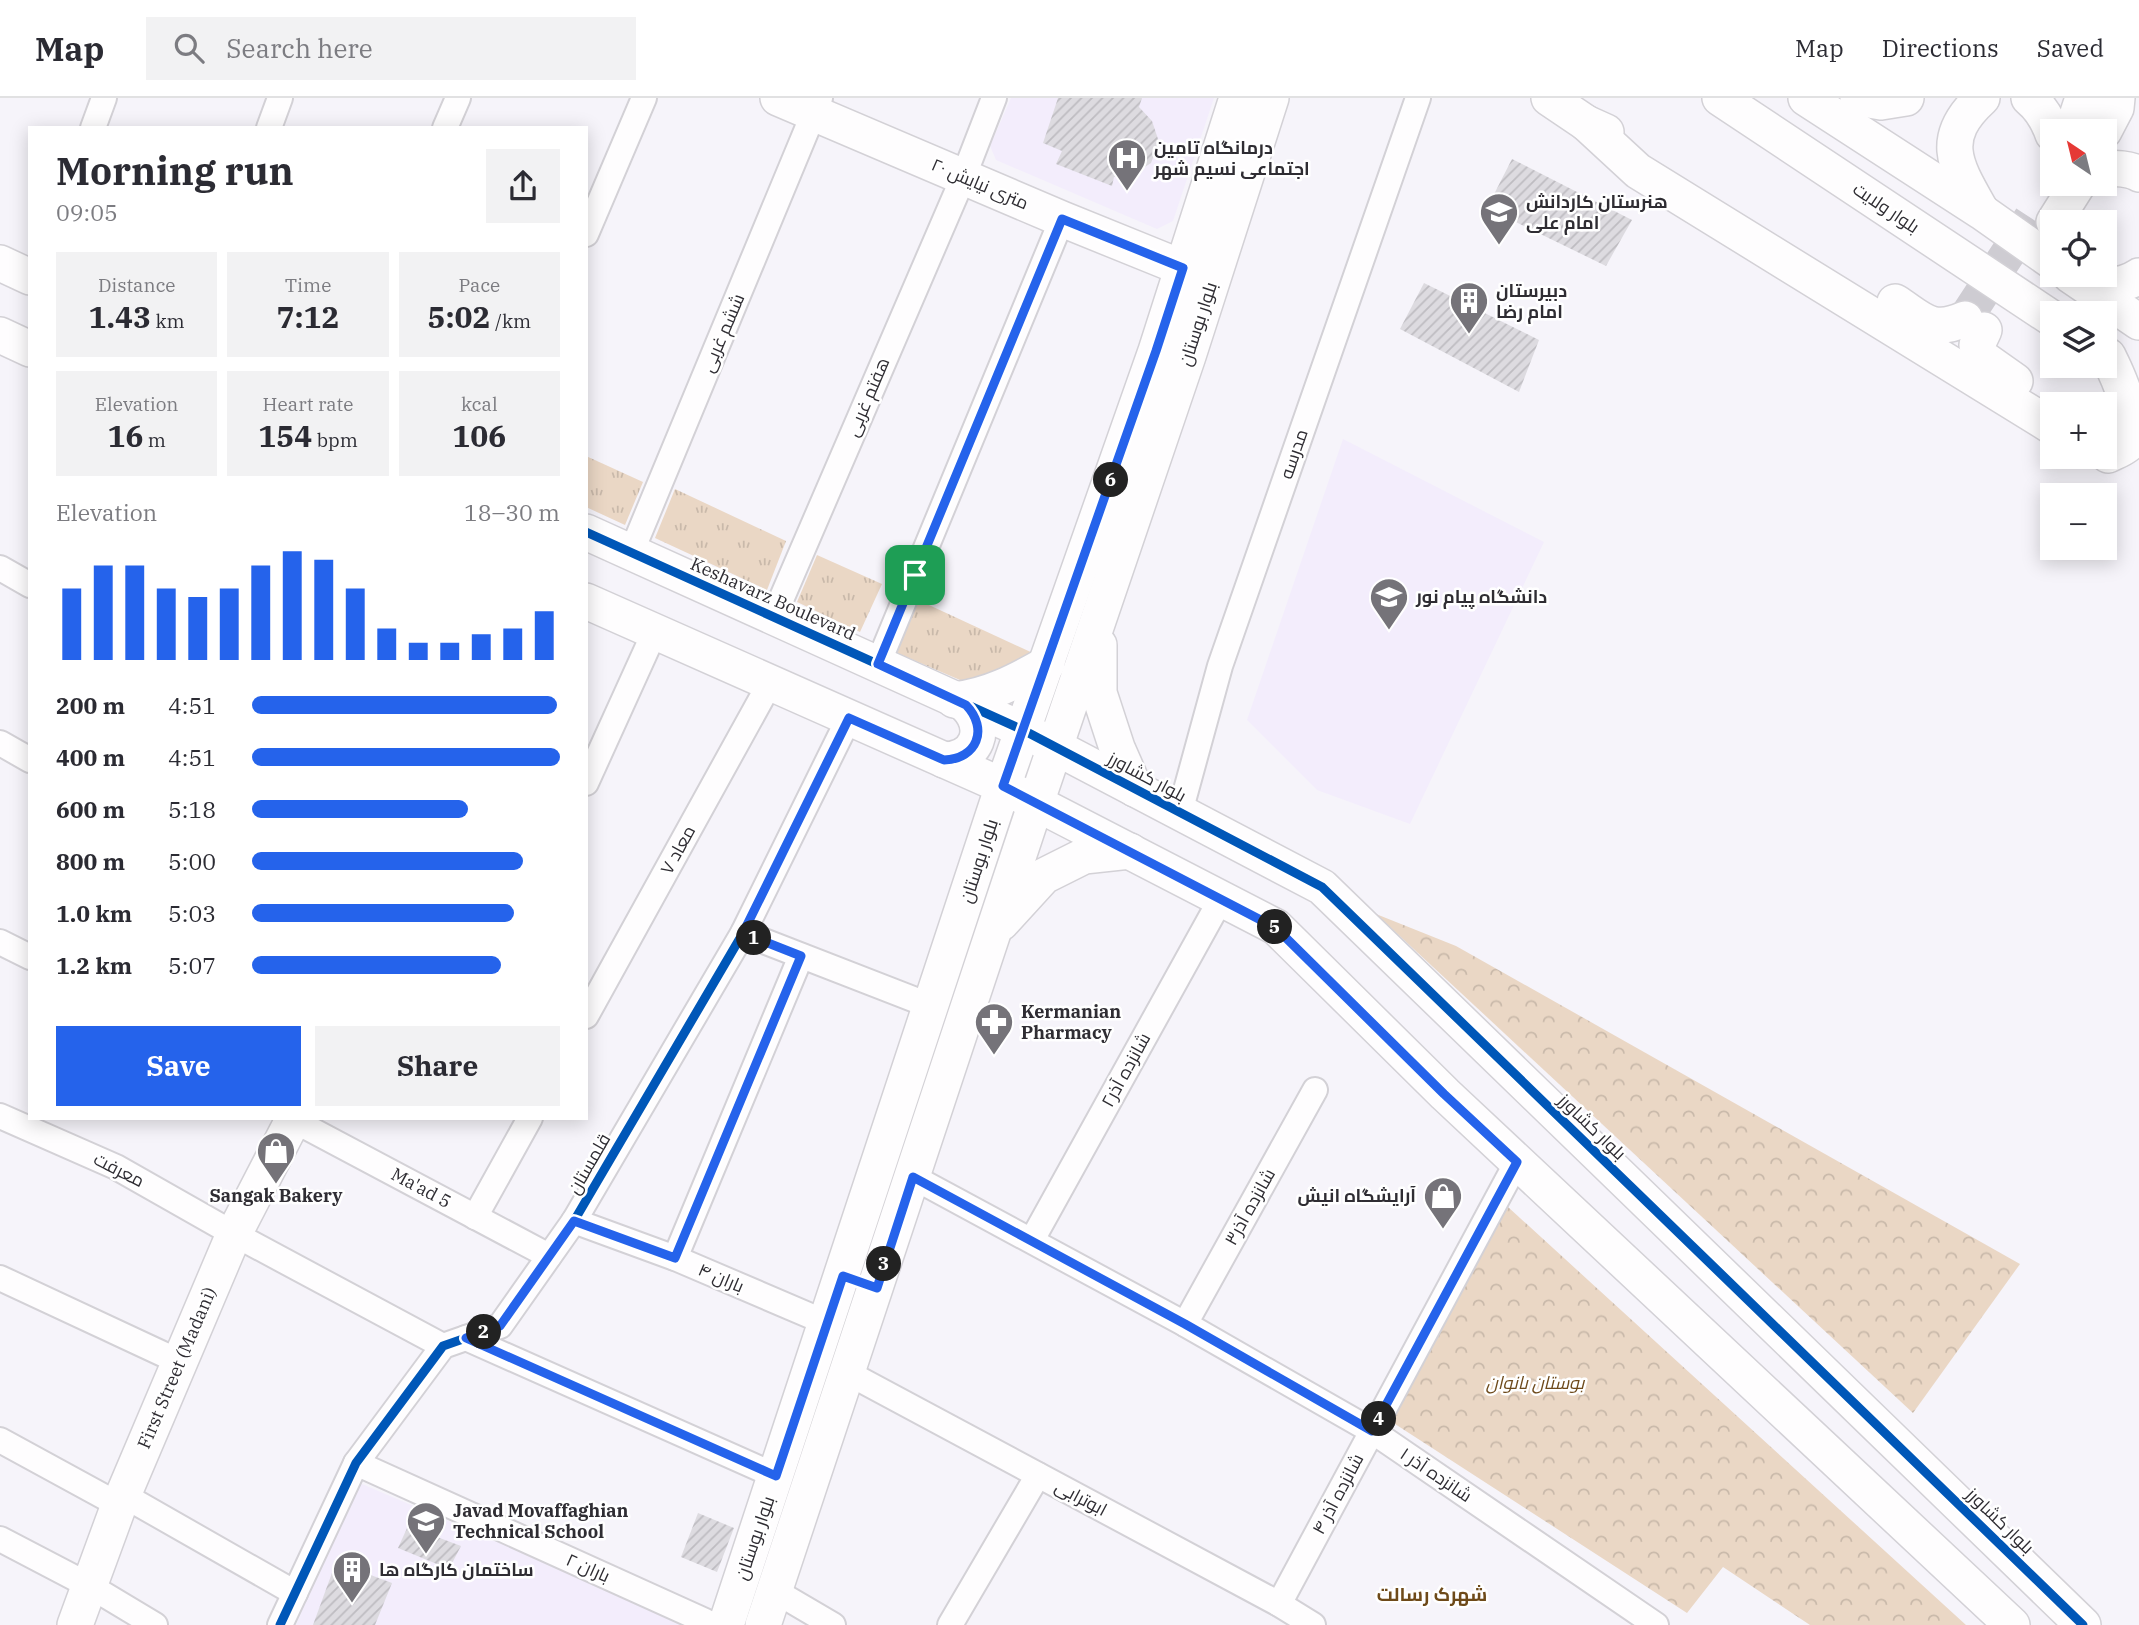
<!DOCTYPE html>
<meta charset="utf-8">
<style>
body{margin:0;font-family:"IBM Plex Serif",Cairo,serif;background:#f2f2f3;color:#2b2b33;height:100vh;display:flex;flex-direction:column;font-size:26px;white-space:nowrap}
*{box-sizing:border-box;margin:0}
p{font-size:23px;color:#7c7c81}
.icon{flex:none;width:38px;height:38px;fill:none;stroke:currentColor;stroke-width:2;stroke-linecap:round;stroke-linejoin:round}
.map{position:relative;flex:1;overflow:hidden}
.sheet{position:absolute;left:28px;top:28px;width:560px;height:994px;display:flex;flex-direction:column;background:#fff;border-radius:0px;box-shadow:0 4px 18px #0003}
.sheet>*{flex:none}
.needle{width:46px;rotate:325deg}
.controls{position:absolute;left:2040px;top:21px;display:grid;gap:14px}
.controls a{display:grid;place-items:center;width:77px;height:77px;border-radius:0px;background:#fff;box-shadow:0 4px 18px #0003;font-size:35px}
.pin{position:absolute;display:grid;place-items:center;width:60px;height:60px;color:#fff;margin:-30px;border-radius:14px;box-shadow:0 4px 10px #0006}
.km{position:absolute;width:35px;height:35px;margin:-18px;border-radius:50%;background:#222;color:#fff;font-size:19px;line-height:35px;text-align:center}
.round{display:grid;place-items:center;flex:none;width:74px;height:74px;border-radius:0px;background:#f2f2f3}
.summary{display:flex;align-items:center;justify-content:space-between;height:119px;padding:0 28px}
h1{font-size:38px;font-weight:700;line-height:52px}
.figures{display:grid;grid-template-columns:repeat(3,1fr);gap:10px;height:119px;padding:7px 28px}
.figures div{display:grid;align-content:center;border-radius:0px;background:#f2f2f3;text-align:center}
.figures b{font-size:30px;font-weight:700}
.figures small{font-size:19px;font-weight:400}
.figures p{font-size:19px}
.chart{height:196px;padding:14px 28px}
.chart p{display:flex;justify-content:space-between}
.chart svg{width:100%;height:126px;margin-top:7px;stroke:#2563eb;stroke-width:6}
.button{display:flex;gap:14px;margin-top:auto;padding:14px 28px}
.button a{flex:1;height:80px;border-radius:0px;background:#2563eb;color:#fff;font-size:28px;font-weight:700;line-height:80px;text-align:center}
.button a+a{background:#f2f2f3;color:#2b2b33}
ul{padding:0 28px;list-style:none;font-size:23px}
li{display:grid;grid-template-columns:112px 84px 1fr;align-items:center;height:52px}
li i{height:18px;border-radius:9px;background:#2563eb}
header{display:flex;align-items:center;gap:42px;box-sizing:border-box;height:98px;padding:0 35px;background:#fff;border-bottom:2px solid #e1e1e2}
header strong{font-size:33px}
nav{display:flex;gap:38px;margin-inline-start:auto;font-size:24px}
.search{width:490px;height:63px;background:#f2f2f3;display:flex;align-items:center;gap:18px;box-sizing:border-box;padding:0 24px;border-radius:0px;color:#7c7c81;font-size:26px}
.map>svg:first-child{display:block}
.built{fill:#f3edfc}
.grass{fill:url(#grass-tufts)}
.park{fill:url(#park-crowns)}
.building{fill:url(#building-hatch)}
.lines{fill:none;stroke-linecap:round;stroke-linejoin:round}
.secondary-tunnel{stroke:#ceccd2;stroke-width:35;stroke-dasharray:35 18;stroke-linecap:butt}
.street-casing{stroke:#d3d1d6;stroke-width:28}
.secondary-casing{stroke:#d3d1d6;stroke-width:38}
.street{stroke:#fefdfe;stroke-width:24}
.secondary{stroke:#fefdfe;stroke-width:35}
.cycleway-casing{stroke:#fff;stroke-width:13}
.cycleway{stroke:#0057b8;stroke-width:9}
.route-casing{stroke:#fff;stroke-width:14}
.route{stroke:#2563eb;stroke-width:9}
.labels{text-anchor:middle;stroke-width:5;stroke-linejoin:round;paint-order:stroke}
.poi-label{font-size:18px;font-weight:bold;fill:#2f2d33;stroke:#fff;text-anchor:start}
.street-label{font-size:18px;fill:#2f2d33;stroke:#fff}
.park-label{font-size:18px;font-style:italic;fill:#6e4a1b;stroke:#fff}
.neighbourhood-label{font-size:19px;font-weight:bold;fill:#6e4a19;stroke:#fff}
</style>
<header>
<strong>Map</strong>
<div class="search"><svg class="icon" aria-label="search" viewBox="0 0 24 24"><circle cx="10" cy="10" r="6"/><path d="M15 15l6 6"/></svg>Search here</div>
<nav><a>Map</a><a>Directions</a><a>Saved</a></nav>
</header>
<div class="map">
<svg width="2139" height="1527" viewBox="0 0 2139 1527">
<defs>
<pattern id="grass-tufts" width="24" height="20" patternUnits="userSpaceOnUse" patternTransform="scale(1.75)"><rect width="24" height="20" fill="#ead7c5"/><path d="M3 7l-1-3M5 7V3M7 7l1-3M15 17l-1-3M17 17v-4M19 17l1-3" fill="none" stroke="#c9b9aa"/></pattern>
<pattern id="park-crowns" width="20" height="18" patternUnits="userSpaceOnUse" patternTransform="scale(1.75)"><rect width="20" height="18" fill="#ead7c5"/><path d="M2 6a3 3 0 1 1 6 0M12 15a3 3 0 1 1 6 0" fill="none" stroke="#c9b9aa"/></pattern>
<pattern id="building-hatch" width="6" height="6" patternUnits="userSpaceOnUse" patternTransform="scale(1.75)"><rect width="6" height="6" fill="#dddbe0"/><path d="M-1 1l2-2M0 6l6-6M5 7l2-2" fill="none" stroke="#bebcc1"/></pattern>
</defs>
<rect width="100%" height="100%" fill="#f6f4fa"/>
<g class="built">
<polygon points="1011,0 1214,0 1173,123 1157,131 996,62 990,48"/>
<polygon points="1343,341 1544,444 1410,726 1317,692 1247,622"/>
<polygon points="362,1386 682,1523 684,1527 296,1527 352,1390"/>
</g>
<g class="grass">
<polygon points="586,358 643,384 625,427 586,409"/>
<polygon points="675,391 786,443 767,492 655,440"/>
<polygon points="817,457 882,486 860,534 797,504"/>
<polygon points="916,501 1035,556 1016,606 897,555"/>
</g>
<g class="park">
<polygon points="1376,816 1456,848 2020,1166 1913,1315"/>
<polygon points="1508,1109 1966,1527 1810,1527 1723,1469 1687,1515 1378,1315"/>
</g>
<g class="building">
<polygon points="1058,0 1142,0 1139,9 1152,23 1159,44 1151,65 1128,80 1114,79 1112,88 1056,66 1062,53 1043,45"/>
<polygon points="1512,61 1632,122 1606,168 1487,110"/>
<polygon points="1424,185 1539,242 1519,294 1400,231"/>
<polygon points="698,1415 734,1430 717,1474 681,1459"/>
<polygon points="408,1428 461,1448 449,1471 398,1450"/>
<polygon points="336,1464 392,1485 375,1527 313,1527"/>
</g>
<g class="lines">
<polyline class="secondary-tunnel" points="1965,221 2031,120"/>
<g class="street-casing">
<g id="street">
<polyline points="93,30 104,0"/>
<polyline points="269,30 280,0"/>
<polyline points="445,30 458,0"/>
<polyline points="586,136 644,0"/>
<polyline points="631,455 820,0"/>
<polyline points="0,470 30,487"/>
<polyline points="774,518 963,80 994,0"/>
<polyline points="878,566 1062,121"/>
<polyline points="0,645 30,662"/>
<polyline points="586,685 655,533"/>
<polyline points="1180,714 1220,568 1418,0"/>
<polyline points="743,835 931,908"/>
<polyline points="0,844 30,859"/>
<polyline points="586,918 770,585"/>
<polyline points="0,1018 116,1069 234,1136 443,1248"/>
<polyline points="293,1022 549,1158"/>
<polyline points="913,1079 1185,1226 1372,1333 1656,1527"/>
<polyline points="475,1119 530,1020"/>
<polyline points="574,1123 675,1160 827,1225"/>
<polyline points="1032,1142 1221,801"/>
<polyline points="675,1160 801,858"/>
<polyline points="0,1180 180,1264"/>
<polyline points="1185,1226 1315,992"/>
<polyline points="466,1240 776,1378"/>
<polyline points="848,1275 1279,1506 1313,1527"/>
<polyline points="0,1342 119,1407"/>
<polyline points="356,1365 705,1523"/>
<polyline points="123,1397 295,1495"/>
<polyline points="0,1441 90,1488 155,1527"/>
<polyline points="775,1493 833,1527"/>
<polyline points="1279,1506 1517,1064"/>
<polyline points="280,1527 356,1365 443,1248 500,1228 574,1123 743,835 849,620"/>
<polyline points="950,1527 1038,1377"/>
</g>
</g>
<g class="secondary-casing">
<g id="secondary">
<polyline points="778,0 1062,121 1183,170"/>
<polyline points="1549,0 1586,25 1606,34"/>
<polyline points="1720,0 2053,221"/>
<polyline points="1806,0 1982,114 2053,164"/>
<polyline points="1858,0 1881,4 1906,0"/>
<path d="M2029,0C2040,9 2048,22 2053,36"/>
<polyline points="1586,25 1638,73 2053,329"/>
<polyline points="2072,33 2083,0"/>
<polyline points="2104,33 2116,10 2117,0"/>
<path d="M2105,72C2114,69 2131,71 2139,76"/>
<path d="M1980,111C1955,67 1938,40 1982,0"/>
<polyline points="2054,124 2078,86"/>
<polyline points="0,165 30,179"/>
<polyline points="2070,177 2139,224"/>
<path d="M2079,182C2099,189 2121,190 2139,178"/>
<path d="M1895,204C1923,222 1931,236 1965,221"/>
<polyline points="1984,232 1977,247 1981,259 2015,283"/>
<polyline points="0,237 30,251"/>
<path d="M2108,357C2114,354 2123,351 2128,346C2139,324 2119,280 2108,258"/>
<polyline points="586,434 1023,632 1322,789 2083,1527"/>
<polyline points="586,503 1003,688 1276,829 1445,996 2012,1527"/>
<polyline points="1099,547 1099,595 1117,650 1135,691"/>
<path d="M954,602C989,598 1017,583 1047,566"/>
<path d="M944,662C977,661 989,631 966,607"/>
<polyline points="1001,825 1044,778 1084,758 1130,753"/>
<polyline points="75,1527 119,1407 234,1136 294,1020"/>
<polyline points="726,1527 1003,688 1156,253 1237,0"/>
<polyline points="763,1527 1036,705 1188,258 1271,0"/>
</g>
</g>
<use href="#street" class="street"/>
<use href="#secondary" class="secondary"/>
<g class="cycleway-casing">
<g id="cycleway">
<polyline points="586,434 1023,632 1322,789 2083,1527"/>
<polyline points="280,1527 356,1365 443,1248 500,1228 574,1123 743,835 849,620"/>
</g>
</g>
<use href="#cycleway" class="cycleway"/>
</g>
<g class="lines">
<g class="route-casing">
<path id="route" d="M1062,121L1183,170L1156,253L1003,688L1276,830L1444,996L1517,1064L1372,1333L1185,1226L913,1079L877,1190L843,1178L776,1378L466,1240L500,1228L574,1123L675,1160L801,858L743,835L849,620L944,662C977,661 989,631 966,607L878,566Z"/>
</g>
<use href="#route" class="route"/>
</g>
<defs>
<g id="hospital-pin" transform="scale(2.0125)"><path d="M0 17L-7.5 6A9.5 9.5 0 1 1 7.5 6Z" fill="#757379" stroke="#fff"/><path d="M-5-5h3v3.5h4V-5h3V5h-3V1.5h-4V5h-3Z" fill="#fff"/></g>
<g id="school-pin" transform="scale(2.0125)"><path d="M0 17L-7.5 6A9.5 9.5 0 1 1 7.5 6Z" fill="#757379" stroke="#fff"/><path d="M0-5L7-2L0 1L-7-2ZM-4 1L0 2.5L4 1V4Q0 6-4 4Z" fill="#fff"/></g>
<g id="building-pin" transform="scale(2.0125)"><path d="M0 17L-7.5 6A9.5 9.5 0 1 1 7.5 6Z" fill="#757379" stroke="#fff"/><path d="M-4-6H4V6H1V3H-1V6H-4ZM-2.5-4.3h1.7v1.8h-1.7ZM.8-4.3h1.7v1.8H.8ZM-2.5-1h1.7V.8h-1.7ZM.8-1h1.7V.8H.8Z" fill="#fff"/></g>
<g id="university-pin" transform="scale(2.0125)"><path d="M0 17L-7.5 6A9.5 9.5 0 1 1 7.5 6Z" fill="#757379" stroke="#fff"/><path d="M0-5L7-2L0 1L-7-2ZM-4 1L0 2.5L4 1V4Q0 6-4 4Z" fill="#fff"/></g>
<g id="pharmacy-pin" transform="scale(2.0125)"><path d="M0 17L-7.5 6A9.5 9.5 0 1 1 7.5 6Z" fill="#757379" stroke="#fff"/><path d="M-2-6h4v4h4v4h-4v4h-4v-4h-4v-4h4Z" fill="#fff"/></g>
<g id="shop-pin" transform="scale(2.0125)"><path d="M0 17L-7.5 6A9.5 9.5 0 1 1 7.5 6Z" fill="#757379" stroke="#fff"/><path d="M-5-2.5h2.3a2.7 3.5 0 0 1 5.4 0H5L5.5 6h-11ZM-1.5-2.5h3a1.5 2.3 0 0 0-3 0Z" fill="#fff"/></g>
</defs>
<g fill-rule="evenodd">
<use href="#hospital-pin" x="1127" y="60"/>
<use href="#school-pin" x="1499" y="114"/>
<use href="#building-pin" x="1469" y="203"/>
<use href="#university-pin" x="1389" y="499"/>
<use href="#pharmacy-pin" x="994" y="924"/>
<use href="#shop-pin" x="276" y="1053"/>
<use href="#shop-pin" x="1443" y="1098"/>
<use href="#school-pin" x="426" y="1423"/>
<use href="#building-pin" x="352" y="1472"/>
</g>
<g class="labels">
<g class="poi-label">
<text x="1154" y="56">درمانگاه تامین<tspan x="1154" dy="21">اجتماعی نسیم شهر</tspan></text>
<text x="1526" y="110">هنرستان کاردانش<tspan x="1526" dy="21">امام علی</tspan></text>
<text x="1496" y="199">دبیرستان<tspan x="1496" dy="21">امام رضا</tspan></text>
<text x="1416" y="505">دانشگاه پیام نور</text>
<text x="1021" y="920">Kermanian<tspan x="1021" dy="21">Pharmacy</tspan></text>
<text x="276" y="1104" text-anchor="middle">Sangak Bakery</text>
<text x="1416" y="1104" text-anchor="end">آرایشگاه انیش</text>
<text x="453" y="1419">Javad Movaffaghian<tspan x="453" dy="21">Technical School</tspan></text>
<text x="379" y="1478">ساختمان کارگاه ها</text>
</g>
<g class="street-label">
<text transform="translate(980 86) rotate(23)" y="6">۲۰ متری نیایش</text>
<text transform="translate(1886 110) rotate(34)" y="6">بلوار ولایت</text>
<text transform="translate(1198 226) rotate(-72)" y="6">بلوار بوستان</text>
<text transform="translate(723 235) rotate(-67)" y="6">ششم غربی</text>
<text transform="translate(868 299) rotate(-67)" y="6">هفتم غربی</text>
<text transform="translate(1294 356) rotate(-71)" y="6">مدرسه</text>
<text transform="translate(773 501) rotate(24)" y="6">Keshavarz Boulevard</text>
<text transform="translate(1147 679) rotate(28)" y="6">بلوار کشاورز</text>
<text transform="translate(678 752) rotate(-61)" y="6">معاد ۷</text>
<text transform="translate(979 763) rotate(-72)" y="6">بلوار بوستان</text>
<text transform="translate(1126 972) rotate(-61)" y="6">شانزده آذر۲</text>
<text transform="translate(1592 1029) rotate(44)" y="6">بلوار کشاورز</text>
<text transform="translate(589 1066) rotate(-60)" y="6">قلمستان</text>
<text transform="translate(119 1072) rotate(27)" y="6">معرفت</text>
<text transform="translate(421 1090) rotate(28)" y="6">Ma'ad 5</text>
<text transform="translate(1250 1109) rotate(-61)" y="6">شانزده آذر۳</text>
<text transform="translate(721 1180) rotate(23)" y="6">باران ۴</text>
<text transform="translate(177 1270) rotate(-67)" y="6">First Street (Madani)</text>
<text transform="translate(1436 1377) rotate(34)" y="6">شانزده آذر ۱</text>
<text transform="translate(1338 1396) rotate(-62)" y="6">شانزده آذر ۴</text>
<text transform="translate(1081 1400) rotate(28)" y="6">ابوترابی</text>
<text transform="translate(2000 1423) rotate(44)" y="6">بلوار کشاورز</text>
<text transform="translate(755 1440) rotate(-71)" y="6">بلوار بوستان</text>
<text transform="translate(588 1470) rotate(24)" y="6">باران ۲</text>
</g>
<g class="park-label">
<text x="1535" y="1291">بوستان بانوان</text>
</g>
<g class="neighbourhood-label">
<text x="1432" y="1503">شهرک رسالت</text>
</g>
</g>
</svg>
<div class="controls">
<a><svg class="needle" viewBox="-14 -14 28 28"><path d="M0-13l5 13h-10z" fill="#e53935"/><path d="M0 13l5-13h-10z" fill="#7c7c81"/></svg></a>
<a><svg class="icon" aria-label="locate" viewBox="0 0 24 24"><circle cx="12" cy="12" r="6"/><path d="M12 2v4M12 18v4M2 12h4M18 12h4"/></svg></a>
<a><svg class="icon" aria-label="layers" viewBox="0 0 24 24"><path d="M12 4l9 5-9 5-9-5zM3 14l9 5 9-5"/></svg></a>
<a>+</a>
<a>−</a>
</div>
<div class="pin" style="left:915px;top:477px;background:#1e9e55"><svg class="icon" aria-label="arrive" viewBox="0 0 24 24"><path d="M6 21V4h12l-3 4 3 4H6"/></svg></div>
<b class="km" style="left:754px;top:840px">1</b>
<b class="km" style="left:484px;top:1234px">2</b>
<b class="km" style="left:884px;top:1166px">3</b>
<b class="km" style="left:1379px;top:1321px">4</b>
<b class="km" style="left:1275px;top:829px">5</b>
<b class="km" style="left:1111px;top:382px">6</b>
<section class="sheet">
<div class="summary"><div><h1>Morning run</h1><p>09:05</p></div><a class="round"><svg class="icon" aria-label="share" viewBox="0 0 24 24"><path d="M12 15V3M7 8l5-5 5 5M5 13v7h14v-7"/></svg></a></div>
<div class="figures">
<div><p>Distance</p><b>1.43<small> km</small></b></div>
<div><p>Time</p><b>7:12</b></div>
<div><p>Pace</p><b>5:02<small> /km</small></b></div>
</div>
<div class="figures">
<div><p>Elevation</p><b>16<small> m</small></b></div>
<div><p>Heart rate</p><b>154<small> bpm</small></b></div>
<div><p>kcal</p><b>106</b></div>
</div>
<div class="chart"><p><span>Elevation</span>18–30 m</p>
<svg viewBox="0 0 160 44" preserveAspectRatio="none"><path d="M5 44V19M15 44V11M25 44V11M35 44V19M45 44V22M55 44V19M65 44V11M75 44V6M85 44V9M95 44V19M105 44V33M115 44V38M125 44V38M135 44V35M145 44V33M155 44V27"/></svg>
</div>
<ul>
<li><b>200 m</b>4:51<i style="width:99%"></i></li>
<li><b>400 m</b>4:51<i style="width:100%"></i></li>
<li><b>600 m</b>5:18<i style="width:70%"></i></li>
<li><b>800 m</b>5:00<i style="width:88%"></i></li>
<li><b>1.0 km</b>5:03<i style="width:85%"></i></li>
<li><b>1.2 km</b>5:07<i style="width:81%"></i></li>
</ul>
<div class="button"><a>Save</a><a>Share</a></div>
</section>
</div>
